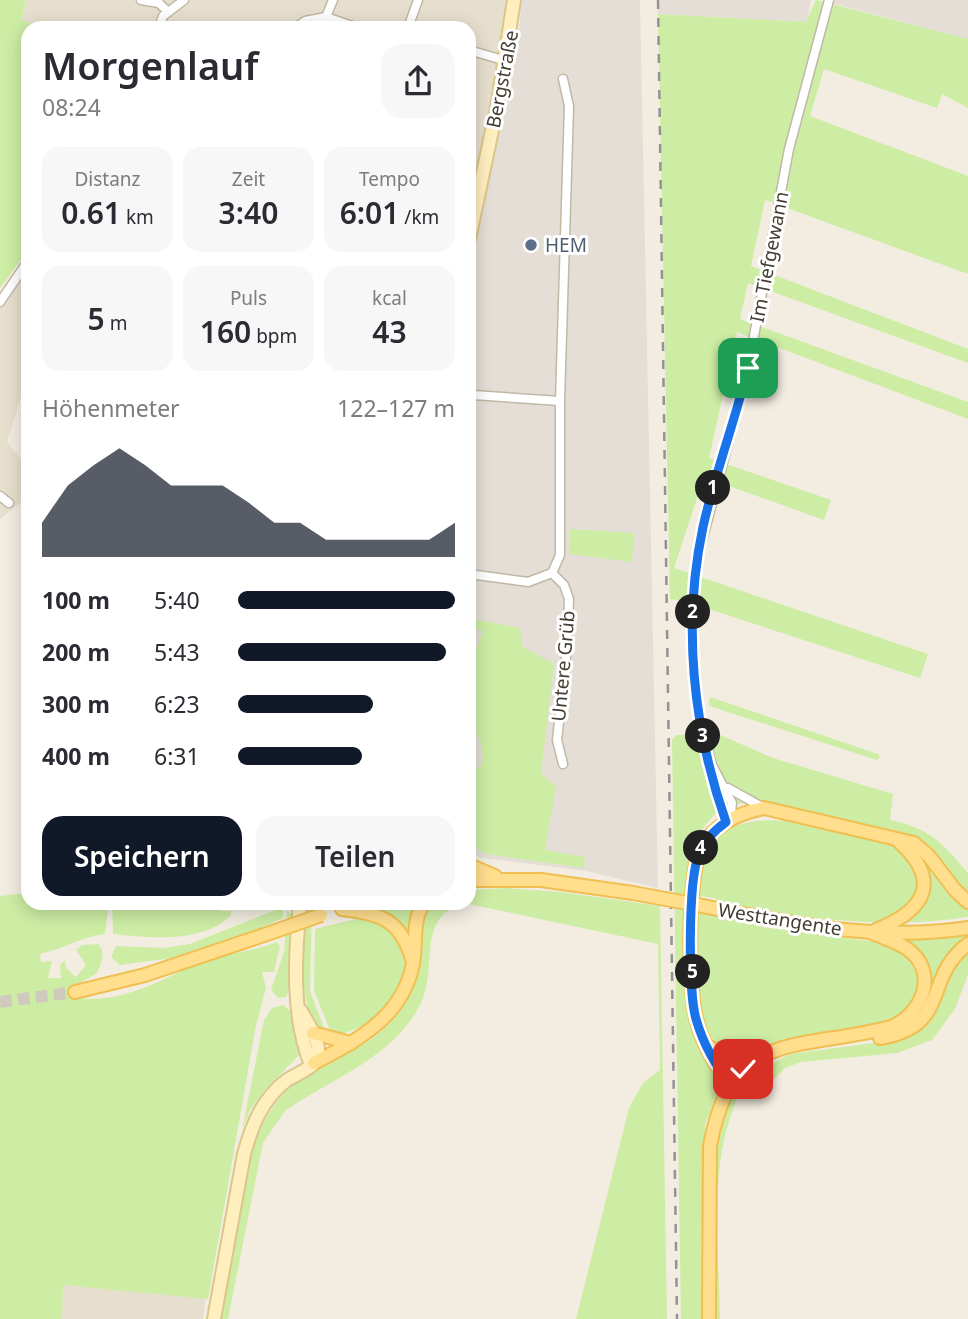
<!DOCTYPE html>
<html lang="de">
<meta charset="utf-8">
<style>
body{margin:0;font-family:"Noto Sans",sans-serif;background:#f7f7f7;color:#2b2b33;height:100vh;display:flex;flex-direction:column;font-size:26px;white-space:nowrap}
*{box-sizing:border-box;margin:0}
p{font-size:23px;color:#7c7c81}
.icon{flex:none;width:38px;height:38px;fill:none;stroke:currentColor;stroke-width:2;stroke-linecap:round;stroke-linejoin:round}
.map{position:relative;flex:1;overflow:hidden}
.side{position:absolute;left:21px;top:21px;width:455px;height:889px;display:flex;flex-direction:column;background:#fff;border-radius:21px;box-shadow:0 4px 18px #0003}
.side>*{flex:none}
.pin{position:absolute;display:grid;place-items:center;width:60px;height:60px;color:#fff;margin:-30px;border-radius:14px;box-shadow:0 4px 10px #0006}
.km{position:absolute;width:35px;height:35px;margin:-18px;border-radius:50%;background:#222;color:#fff;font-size:19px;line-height:35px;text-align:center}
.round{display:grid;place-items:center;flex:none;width:74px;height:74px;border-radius:21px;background:#f7f7f7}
.summary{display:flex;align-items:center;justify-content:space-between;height:119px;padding:0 21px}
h1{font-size:38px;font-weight:600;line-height:52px}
.figures{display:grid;grid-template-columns:repeat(3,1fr);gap:10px;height:119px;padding:7px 21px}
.figures div{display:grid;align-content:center;border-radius:18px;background:#f7f7f7;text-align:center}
.figures b{font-size:30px;font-weight:600}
.figures small{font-size:19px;font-weight:400}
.figures p{font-size:19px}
.chart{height:196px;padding:14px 21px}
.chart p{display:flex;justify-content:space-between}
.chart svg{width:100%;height:126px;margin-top:7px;fill:#111827;opacity:.7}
.cta{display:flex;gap:14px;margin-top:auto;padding:14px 21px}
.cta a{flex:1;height:80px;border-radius:21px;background:#111827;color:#fff;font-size:28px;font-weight:600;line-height:80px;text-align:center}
.cta a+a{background:#f7f7f7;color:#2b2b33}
ul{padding:0 21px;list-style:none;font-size:23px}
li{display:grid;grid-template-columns:112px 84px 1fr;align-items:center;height:52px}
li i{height:18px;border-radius:9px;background:#111827}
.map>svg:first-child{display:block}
.residential{fill:#e7dfce}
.industrial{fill:#e4ded6}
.green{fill:#cdeda4}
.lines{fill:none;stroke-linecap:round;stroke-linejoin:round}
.primary-tunnel{stroke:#d0cabe;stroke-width:12;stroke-dasharray:12 6;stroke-linecap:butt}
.minor-casing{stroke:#c1b8a6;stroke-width:11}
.secondary-casing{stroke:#dbc68c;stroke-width:16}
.primary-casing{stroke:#f1bf51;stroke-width:16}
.minor{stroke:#fff;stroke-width:8}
.secondary{stroke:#ffefbf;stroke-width:12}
.primary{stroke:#ffde8e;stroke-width:12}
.rail{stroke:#939393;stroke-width:2.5;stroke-dasharray:9 9;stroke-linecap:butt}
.primary-bridge-casing{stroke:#f1bf51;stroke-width:16;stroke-linecap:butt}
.primary-bridge{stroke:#ffde8e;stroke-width:12}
.route-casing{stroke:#fff;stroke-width:14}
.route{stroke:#1a73e8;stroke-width:9}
.service-dot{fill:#5c6f8a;stroke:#fff;stroke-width:2.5}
.labels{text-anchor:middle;stroke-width:6;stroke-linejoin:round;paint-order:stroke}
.street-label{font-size:19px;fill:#443d31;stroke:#fff}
.service-label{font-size:19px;fill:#4e5e75;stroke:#fff;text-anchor:start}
</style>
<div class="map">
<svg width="968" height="1319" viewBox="0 0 968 1319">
<rect width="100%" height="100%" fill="#f3ede1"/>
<g class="residential">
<polygon points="26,0 521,0 488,176 469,170 469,28 45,28 21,20"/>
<polygon points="28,267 28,373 7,442 26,466 25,499 0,519 0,308"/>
<polygon points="63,1285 206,1296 203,1319 62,1319"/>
</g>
<g class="industrial">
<polygon points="521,0 640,0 658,888 586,871 481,858 469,852 469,270 520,20"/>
<polygon points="658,0 811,0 807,22 658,14"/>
<polygon points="827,0 968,0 968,39 827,2"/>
</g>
<g class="green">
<polygon points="0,0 26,0 21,20 45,28 28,28 28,250 0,288"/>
<polygon points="816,0 968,39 968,108 942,94 937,108 824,69 810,116 968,176 968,274 765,200 751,266 968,349 968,363 748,283 740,319 968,402 968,419 737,332 709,458 831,500 824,520 704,477 674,568 928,654 920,678 687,602 670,599 658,14 806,22"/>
<polygon points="570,529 634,533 632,562 569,554"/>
<path d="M469,618L520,628L523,647L554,664L541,773L556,787L545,850L585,857L584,868L486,854L469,844V771L482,766C484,748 481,738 469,724V666L483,631L469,627Z"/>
<polygon points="710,697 878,754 880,757 877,760 709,706"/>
<path d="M718,734L773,758L893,794L890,820C931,829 941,842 968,873V917C885,930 801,918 719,903L715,898L699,896C696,783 816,826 882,840C845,828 761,791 726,807C710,814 698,837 688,851L690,1017L697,1040L719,1078L720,1085L705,1125L704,1319H681L672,740L676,735Z"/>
<path d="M506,888L561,892L660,906L667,1319H576L629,1108L643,1083L660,1070L658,944L469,904C414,911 439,966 421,1003C394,1058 332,1078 285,1111L263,1143L228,1319H219C231,1250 237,1124 298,1081C340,1052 378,1049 407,1000C426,967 410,927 430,903H469V890Z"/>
<path d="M28,893V903H109L105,934C81,937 63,949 40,954L41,962L52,961L48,978H61L60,965L65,960L66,968L76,977L86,965L76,950L82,945L98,944C107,953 101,965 96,974L74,986L78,998C128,1004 164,976 208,960C231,953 254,951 277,942L280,946L274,972H262L266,988L256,1025L208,1299L63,1285L62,1319H0V896Z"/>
<path d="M112,903H222L221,911H231V915C202,944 149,938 113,934Z"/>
<path d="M305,903H312L310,991L326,1033C296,1018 299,932 305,903Z"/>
<polygon points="376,903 420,903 413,943 361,908"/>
<polygon points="278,909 283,911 283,918 254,931 180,957 120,965 111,957 116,946 163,948 190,944"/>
<polygon points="287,910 291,914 289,990 286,997 278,998 271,990 284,952"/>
<path d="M695,912L730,917L762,927L884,943L913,961L920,978L919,992L913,1006L892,1022L739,1052L737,1048L719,1040L734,1050C718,1049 705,1032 697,1019Z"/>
<path d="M364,917C372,920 384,922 390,926C393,929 396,936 399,940C425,980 372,1034 332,1035L314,991L315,929Z"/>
<polygon points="968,933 968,937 945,958 930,990 900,938"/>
<polygon points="968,949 968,975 955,1009 932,1040 897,1053 801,1062 785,1068 763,1090 749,1088 751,1075 790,1054 888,1041 911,1035 932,1016 952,966"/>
<polygon points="283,1005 293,1013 299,1055 264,1091 250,1110 242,1130 264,1020 272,1008"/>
<path d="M740,1093C707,1162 719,1244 720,1319H714C715,1283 704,1104 740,1093Z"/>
</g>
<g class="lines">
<polyline class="primary-tunnel" points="0,1002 75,992"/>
<g class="minor-casing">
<g id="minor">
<polyline points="141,0 159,3 168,12"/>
<polyline points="326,17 358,28"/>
<polyline points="159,28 163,16 184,0"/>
<polyline points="295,28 305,21 326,17 333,0"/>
<polyline points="408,28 418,0"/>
<polyline points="469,50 506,61"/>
<polyline points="0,302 28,261"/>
<polyline points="473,395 560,401"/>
<polyline points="0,496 9,503"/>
<polyline points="552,573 564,585 569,599 567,648 557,740 563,764"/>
<polyline points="469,574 528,582 552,573 560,555 560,401 569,106 563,79"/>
<polyline points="712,765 732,803 730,820"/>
<polyline points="728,788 764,808"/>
<polyline points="726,822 698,710 692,631 698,556 748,368 789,149 829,0"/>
</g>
</g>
<g class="secondary-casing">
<g id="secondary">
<polyline points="469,239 498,102 514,0"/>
<path d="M300,903C295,955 291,1015 311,1065"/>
<path d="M214,1319L244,1154C252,1125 262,1099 287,1080C295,1075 310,1069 315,1062C325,1046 308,1024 301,1011"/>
</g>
</g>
<g class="primary-casing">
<g id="primary">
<polyline points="469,865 495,876"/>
<polyline points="469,880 541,880 633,893"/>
<path d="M698,905C786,923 878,942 968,928"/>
<path d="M342,909C381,914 400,919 412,959"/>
<path d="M876,930C928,909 942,879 896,839"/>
<polyline points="75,992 145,975 270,933"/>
<polyline points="313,1033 351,1043"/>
<path d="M880,1038C952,1026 922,978 968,944"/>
<polyline points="710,1047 730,1068 732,1084"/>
<polyline points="720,1055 761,1056"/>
<path d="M314,1063C361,1039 408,1013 414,956C416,936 413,919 424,903"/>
<path d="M732,1084C714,1065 702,1042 696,1018C688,988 687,872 702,846C716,823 739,813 764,808L914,843L929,856L955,890L968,902"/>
<path d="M709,1319L710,1146C731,1027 800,1051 891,1027C923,1014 940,971 906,948C895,941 881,937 870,932"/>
</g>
</g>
<use href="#minor" class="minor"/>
<use href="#secondary" class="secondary"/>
<use href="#primary" class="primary"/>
<polyline class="rail" points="658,0 677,1319"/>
<g class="primary-bridge-casing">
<g id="primary-bridge">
<polyline points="633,893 698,905"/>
<polyline points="270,933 321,915"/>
</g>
</g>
<use href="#primary-bridge" class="primary-bridge"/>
</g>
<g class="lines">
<g class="route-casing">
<path id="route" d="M743,1069L732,1084C714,1065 703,1043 696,1019C688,991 688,880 699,854C704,840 715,830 726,822C693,728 682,625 703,527C715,473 735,421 748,368"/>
</g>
<use href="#route" class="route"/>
</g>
<circle class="service-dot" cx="531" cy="245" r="7"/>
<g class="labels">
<g class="street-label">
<text transform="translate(502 79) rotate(-79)" y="7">Bergstraße</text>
<text transform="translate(769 257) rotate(-79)" y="7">Im Tiefgewann</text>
<text transform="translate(563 666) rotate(-85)" y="7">Untere Grüb</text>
<text transform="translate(780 919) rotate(9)" y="7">Westtangente</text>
</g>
<g class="service-label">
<text x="545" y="252">HEM</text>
</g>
</g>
</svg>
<div class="pin" style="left:748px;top:368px;background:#1e9e55"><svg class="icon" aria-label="arrive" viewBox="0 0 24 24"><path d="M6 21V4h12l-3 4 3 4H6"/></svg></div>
<div class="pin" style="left:743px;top:1069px;background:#d93025"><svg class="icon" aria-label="check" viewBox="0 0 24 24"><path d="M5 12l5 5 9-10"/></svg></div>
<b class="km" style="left:713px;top:488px">1</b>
<b class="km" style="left:693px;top:612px">2</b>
<b class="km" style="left:703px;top:736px">3</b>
<b class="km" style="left:701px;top:848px">4</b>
<b class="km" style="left:693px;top:972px">5</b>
<section class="side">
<div class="summary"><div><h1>Morgenlauf</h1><p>08:24</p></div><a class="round"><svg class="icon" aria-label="share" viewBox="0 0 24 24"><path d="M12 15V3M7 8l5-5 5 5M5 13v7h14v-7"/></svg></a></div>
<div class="figures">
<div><p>Distanz</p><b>0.61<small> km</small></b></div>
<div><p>Zeit</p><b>3:40</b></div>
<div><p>Tempo</p><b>6:01<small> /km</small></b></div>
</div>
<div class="figures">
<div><b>5<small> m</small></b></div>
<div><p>Puls</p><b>160<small> bpm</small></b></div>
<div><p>kcal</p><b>43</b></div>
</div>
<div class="chart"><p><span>Höhenmeter</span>122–127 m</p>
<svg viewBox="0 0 160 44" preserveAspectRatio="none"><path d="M0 44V32L10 19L20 12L30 6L40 12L50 19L60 19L70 19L80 25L90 32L100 32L110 38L120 38L130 38L140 38L150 38L160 32V44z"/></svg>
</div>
<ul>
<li><b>100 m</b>5:40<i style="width:100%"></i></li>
<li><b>200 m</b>5:43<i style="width:96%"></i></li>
<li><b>300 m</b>6:23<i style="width:62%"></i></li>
<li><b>400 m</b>6:31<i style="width:57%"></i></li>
</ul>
<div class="cta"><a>Speichern</a><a>Teilen</a></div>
</section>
</div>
